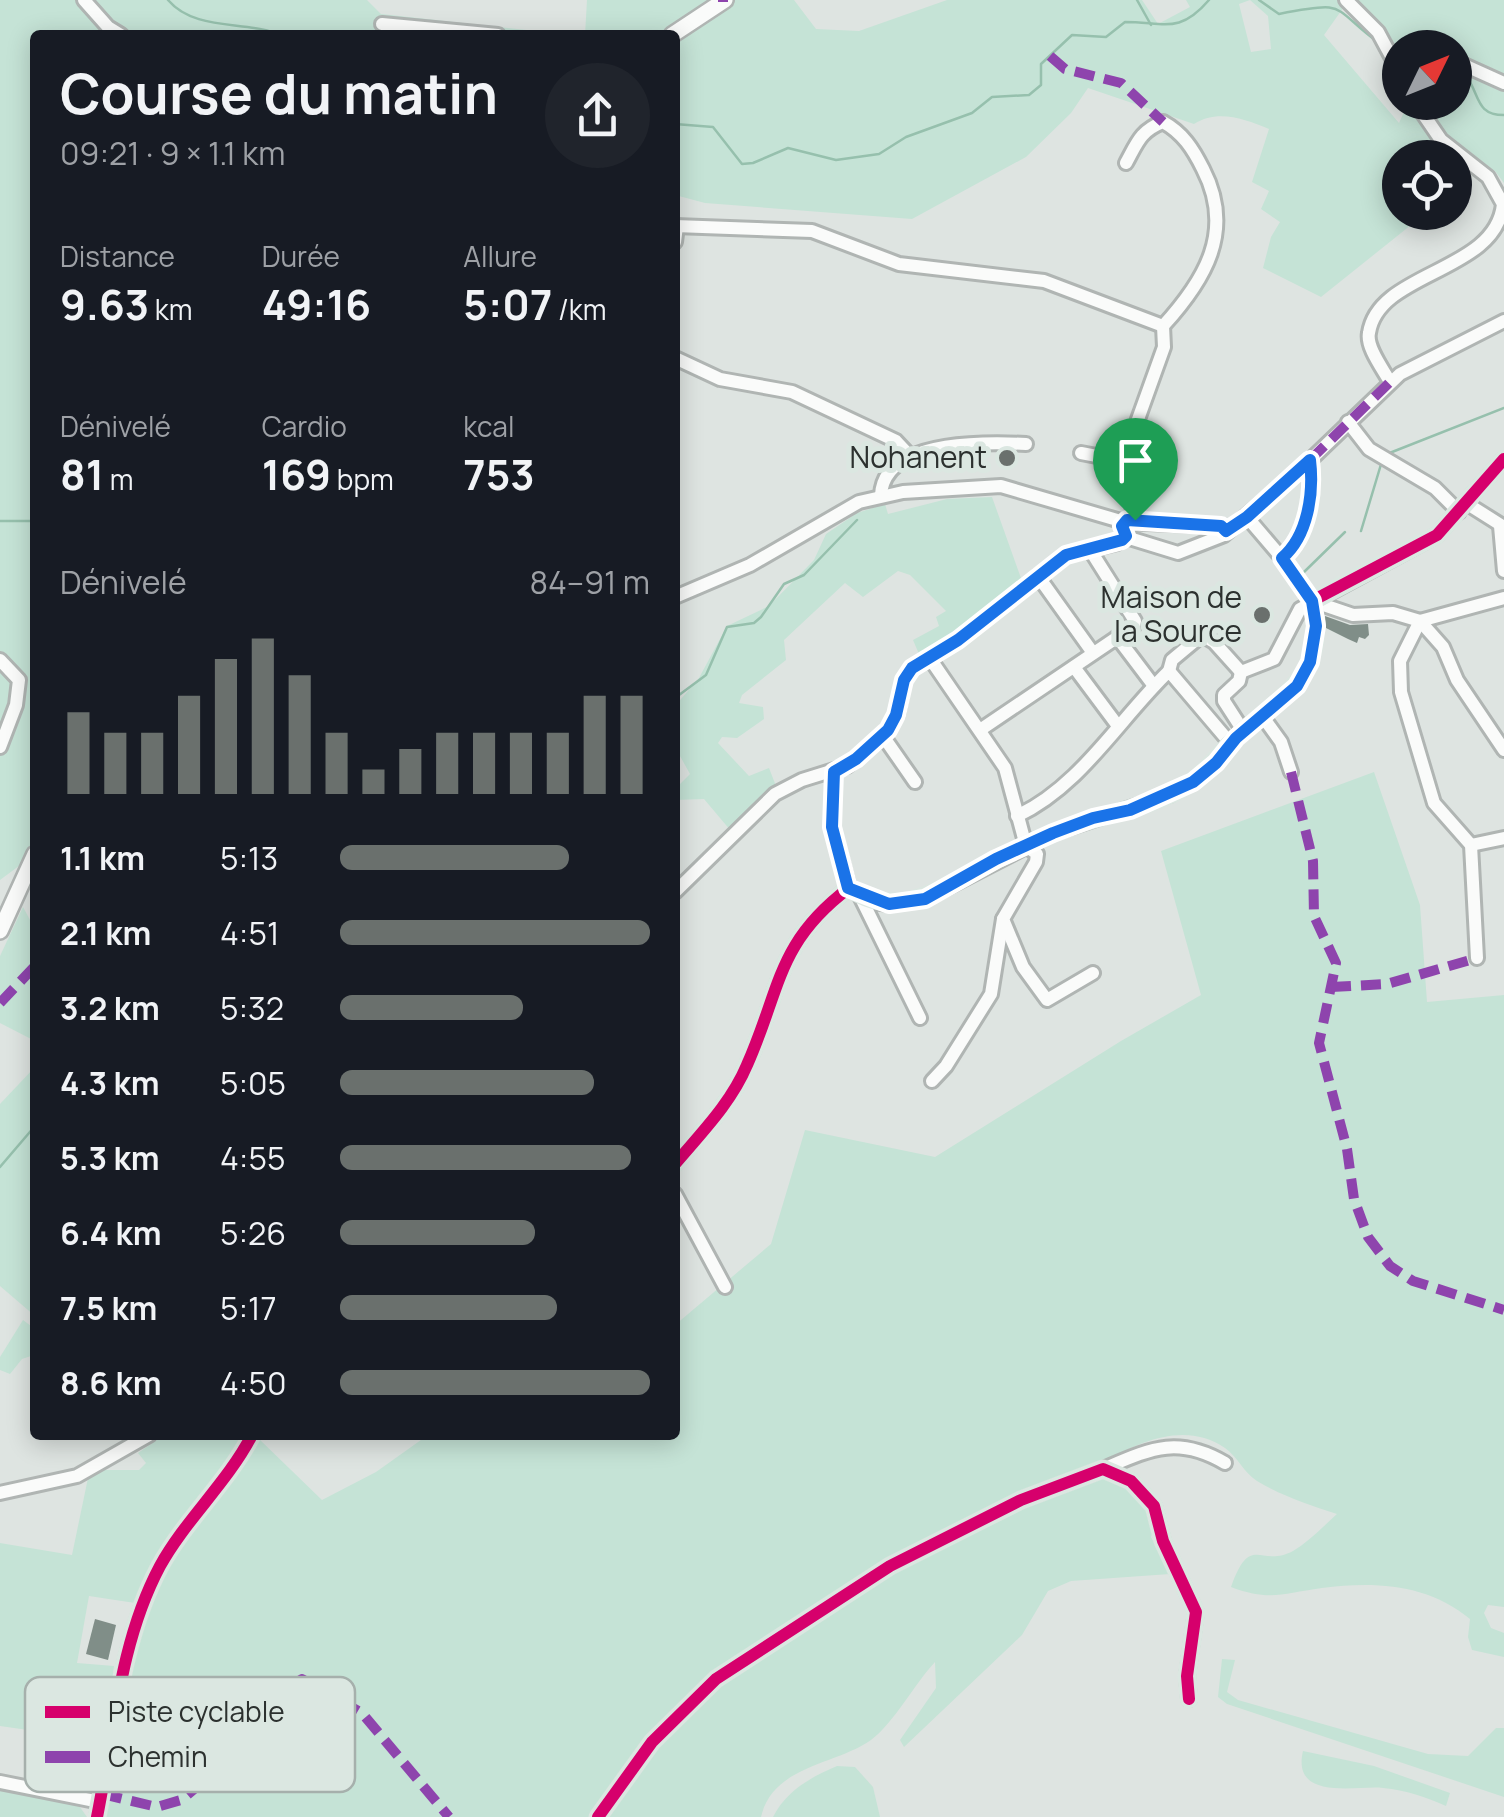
<!DOCTYPE html>
<html lang="fr">
<meta charset="utf-8">
<style>
body{margin:0;font-family:Manrope,sans-serif;background:#20242c;color:#f1f3f6;height:100vh;display:flex;flex-direction:column;font-size:38px;white-space:nowrap}
*{box-sizing:border-box;margin:0}
p{font-size:32px;color:#9ea1a6}
.icon{flex:none;width:55px;height:55px;fill:none;stroke:currentColor;stroke-width:2;stroke-linecap:round;stroke-linejoin:round}
.map{position:relative;flex:1;overflow:hidden}
.details{position:absolute;left:30px;top:30px;width:650px;height:1410px;display:flex;flex-direction:column;background:#171b24;border-radius:10px;box-shadow:0 5px 25px #0003}
.details>*{flex:none}
.needle{width:65px;rotate:47deg}
.fabs{position:absolute;left:1382px;top:30px;display:grid;gap:20px}
.fabs a{display:grid;place-items:center;width:90px;height:90px;border-radius:50%;background:#171b24;box-shadow:0 5px 25px #0003;font-size:50px}
.pin{position:absolute;display:grid;place-items:center;width:85px;height:85px;color:#fff;margin:-102px -42px;border-radius:50% 50% 50% 0;rotate:-45deg;box-shadow:0 0 10px #0007}
.pin .icon{rotate:45deg}
.round{display:grid;place-items:center;flex:none;width:105px;height:105px;border-radius:52px;background:#20242c}
.overview{display:flex;align-items:center;justify-content:space-between;height:170px;padding:0 30px}
h1{font-size:55px;font-weight:700;line-height:75px}
.metrics{display:grid;grid-template-columns:repeat(3,1fr);gap:15px;height:170px;padding:10px 30px}
.metrics div{display:grid;align-content:center}
.metrics b{font-size:42px;font-weight:700}
.metrics small{font-size:28px;font-weight:400}
.metrics p{font-size:28px}
.chart{height:280px;padding:20px 30px}
.chart p{display:flex;justify-content:space-between}
.chart svg{width:100%;height:180px;margin-top:10px;stroke:#6a706d;stroke-width:6}
ul{padding:0 30px;list-style:none;font-size:32px}
li{display:grid;grid-template-columns:160px 120px 1fr;align-items:center;height:75px}
li i{height:25px;border-radius:12px;background:#6a706d}
.map>svg:first-child{display:block}
.green{fill:#c5e3d6;fill-rule:evenodd}
.lines{fill:none;stroke-linecap:round;stroke-linejoin:round}
.stream{stroke:#96c0ad;stroke-width:2.5}
.building{fill:#808e88}
.minor-casing{stroke:#b0b5b3;stroke-width:18}
.major-casing{stroke:#b0b5b3;stroke-width:20}
.minor{stroke:#fafbfa;stroke-width:12}
.major{stroke:#fafbfa;stroke-width:15}
.quiet{stroke:#8e44ad;stroke-width:10;stroke-dasharray:20 10;stroke-linecap:butt}
.cycleway-casing{stroke:#dbe7e1;stroke-width:19}
.cycleway{stroke:#d6006c;stroke-width:12}
.route-casing{stroke:#fff;stroke-width:20}
.route{stroke:#1a73e8;stroke-width:12}
.poi-dot{fill:#6a706d;stroke:#dbe7e1;stroke-width:4}
.labels{text-anchor:middle;stroke-width:10;stroke-linejoin:round;paint-order:stroke}
.poi-label{font-size:30px;fill:#2c312f;stroke:#dbe7e1;text-anchor:end}
.key{fill:#dbe7e1;stroke:#a6b0ac;stroke-width:2.5}
.key-label{font-size:28px;fill:#2c312f}
</style>
<div class="map">
<svg width="1504" height="1817" viewBox="0 0 1504 1817">
<rect width="100%" height="100%" fill="#dee4e1"/>
<g class="green">
<polygon points="0,0 367,0 381,14 572,35 35,35 35,854 0,880"/>
<path d="M587,0H794L816,29L859,31L947,0H1142L1158,24L1190,7L1186,0H1504V183L1495,171C1460,162 1437,130 1417,103L1455,102V48H1400V65L1346,4L1324,35L1399,123L1408,103L1433,136L1475,166L1455,185V158H1400V212L1426,213L1321,297L1263,268L1271,237L1280,222L1261,209L1269,191L1252,182L1269,129C1244,119 1218,109 1194,124L1088,88L1071,113L1026,157L912,219L705,203L675,195V35H585ZM1250,0L1268,16L1271,49L1251,52L1239,4Z"/>
<polygon points="992,497 1022,581 961,631 919,654 913,640 939,626 936,617 946,611 910,575 898,571 863,597 845,583 784,640 786,660 742,695 739,703 763,707 764,719 737,738 722,737 718,743 749,776 769,768 776,786 731,831 704,799 675,800 675,789 690,774 675,747 675,706 699,678 727,626 769,606 814,560 826,534 857,513 885,504 888,514 947,499"/>
<path d="M1374,772L1420,905L1427,1002L1504,995V1607L1488,1605L1484,1613L1491,1628L1504,1633V1657L1472,1650L1468,1637L1470,1619C1428,1584 1375,1581 1322,1588C1283,1593 1271,1602 1231,1587C1251,1531 1260,1569 1293,1551C1307,1543 1324,1526 1337,1514C1310,1505 1282,1496 1257,1481C1244,1473 1237,1456 1225,1448C1187,1422 1142,1440 1107,1461L1157,1522L1151,1537L1170,1574L1071,1581L1048,1591L1022,1635L904,1747L900,1740L936,1688L935,1662C915,1683 894,1723 871,1740C836,1765 773,1765 761,1817H104L108,1800H116V1794L109,1791L133,1646L165,1568L258,1438L322,1500L376,1472L428,1435H675V1325L771,1244L805,1130L935,1157L1121,1041L1201,995L1161,851Z"/>
<polygon points="23,907 35,929 35,1041 0,1023 0,956"/>
<polygon points="35,1067 35,1316 0,1286 0,1104"/>
<polygon points="23,1320 35,1329 31,1356 22,1359 10,1374 0,1370 0,1357"/>
<path d="M164,1435H246C213,1494 158,1539 135,1603L89,1596L77,1663L114,1666L111,1693L34,1687L28,1730L0,1726V1543L72,1555L88,1478L102,1470H139L146,1463L138,1453Z"/>
<polygon points="1222,1659 1235,1660 1227,1692 1238,1700 1428,1754 1468,1756 1496,1728 1504,1728 1504,1797 1227,1704 1218,1697"/>
<path d="M1303,1751L1374,1766L1450,1793L1446,1806C1426,1797 1406,1790 1383,1788C1358,1785 1291,1802 1303,1751Z"/>
<path d="M837,1766L855,1767L873,1787L880,1817H773C786,1791 811,1777 837,1766Z"/>
<polygon points="0,1787 77,1803 87,1817 0,1817"/>
</g>
<g class="lines">
<g class="stream">
<path d="M168,0C195,32 247,20 281,35"/>
<polyline points="1137,0 1151,25"/>
<path d="M1259,0L1279,14C1350,0 1330,7 1379,43"/>
<path d="M1455,74L1467,77C1480,96 1476,115 1504,115"/>
<path d="M675,124L713,127L742,164L753,163L788,148L836,160L879,154L906,137L972,113L992,97L1029,95L1041,85V64L1072,35L1106,37L1125,22C1164,22 1179,35 1209,0"/>
<polyline points="1387,454 1504,408"/>
<polyline points="0,521 35,521"/>
<polyline points="1361,531 1382,461"/>
<polyline points="1303,573 1345,532"/>
<polyline points="675,698 706,675 727,627 754,623 761,617 784,584 804,575 857,520"/>
<polyline points="0,1167 35,1126"/>
</g>
</g>
<g class="building">
<polygon points="1325,616 1350,625 1368,624 1369,635 1365,639 1359,637 1357,643 1348,639 1326,628"/>
<polygon points="95,1619 116,1625 108,1660 86,1654"/>
</g>
<g class="lines">
<g class="minor-casing">
<g id="minor">
<polyline points="84,0 108,27 121,35"/>
<polyline points="1346,0 1378,32 1400,73"/>
<polyline points="382,24 498,35"/>
<polyline points="1455,61 1504,83"/>
<path d="M1126,163C1137,143 1140,131 1163,122C1183,133 1193,149 1203,169C1235,231 1205,280 1163,326"/>
<polyline points="675,226 812,231 899,264 1044,281 1163,326"/>
<polyline points="675,242 677,226"/>
<polyline points="675,358 720,379 792,392 896,441 910,456"/>
<path d="M1390,382C1383,369 1366,347 1369,333C1378,271 1496,273 1503,204L1488,177L1441,140L1415,102"/>
<polyline points="1348,422 1369,449 1435,488 1459,512"/>
<polyline points="1081,453 1123,461"/>
<path d="M881,495C884,439 986,442 1026,444"/>
<polyline points="1466,503 1504,527"/>
<path d="M1247,517L1282,558C1308,535 1314,493 1310,460"/>
<polyline points="1135,520 1123,461 1164,347 1163,326"/>
<polyline points="1500,526 1504,571"/>
<polyline points="1126,537 1178,553 1224,535 1302,468 1400,374 1504,321"/>
<polyline points="1038,576 1093,653"/>
<polyline points="675,597 750,565 859,502 903,492 1001,486 1124,522 1221,526 1225,531"/>
<polyline points="1312,601 1353,615 1393,613 1420,621 1443,647 1457,680 1504,750"/>
<polyline points="1117,637 1154,686"/>
<polyline points="929,657 1005,768 1026,846 1037,854 1036,862 1003,919 1023,967 1047,1000 1093,973"/>
<polyline points="0,660 19,680 16,705 0,747"/>
<polyline points="1074,667 1118,726"/>
<polyline points="1169,671 1172,660 1202,635 1214,642 1241,672 1274,659 1300,609 1437,535 1504,459"/>
<polyline points="1241,672 1239,681 1224,695 1224,701 1244,732"/>
<polyline points="1263,717 1281,742 1291,772"/>
<polyline points="980,730 1134,626 1135,621 1089,548"/>
<polyline points="883,736 915,782"/>
<polyline points="834,771 832,827 849,888"/>
<path d="M1017,816C1081,786 1119,719 1169,671L1231,744"/>
<polyline points="1471,845 1504,838"/>
<polyline points="849,888 874,902 889,904 925,899 1053,833 1170,795 1205,773 1237,738 1297,686 1310,663 1316,626 1312,601 1282,558"/>
<polyline points="675,892 775,794 802,780 847,766 882,737 897,715 904,680 912,668 958,640 1067,555 1117,543 1126,537"/>
<polyline points="860,896 920,1018"/>
<polyline points="1477,958 1471,845 1434,803 1401,692 1400,661 1420,621 1504,598"/>
<polyline points="932,1081 946,1066 991,994 1003,919"/>
<path d="M675,1164C702,1132 731,1103 747,1065C781,989 776,943 849,888"/>
<polyline points="675,1194 725,1287"/>
<path d="M1103,1469C1150,1449 1177,1435 1225,1463"/>
<polyline points="0,1493 77,1476 149,1435"/>
<polyline points="0,1782 100,1802"/>
<path d="M97,1817C114,1733 119,1643 160,1566C186,1519 227,1483 252,1435"/>
<polyline points="598,1817 652,1742 716,1679 890,1566 1021,1500 1103,1469 1131,1481 1154,1506 1163,1541 1196,1612 1187,1676 1189,1699"/>
</g>
</g>
<g class="major-casing">
<g id="major">
<polyline points="672,35 725,0"/>
<polyline points="0,931 35,854"/>
</g>
</g>
<use href="#minor" class="minor"/>
<use href="#major" class="major"/>
<g class="quiet">
<polyline points="723,2 723,0"/>
<polyline points="1050,56 1065,69 1121,83 1163,122"/>
<polyline points="1310,460 1390,382"/>
<polyline points="1291,772 1313,861 1314,916 1336,963 1319,1043 1347,1149 1354,1199 1368,1237 1390,1266 1413,1281 1504,1310"/>
<polyline points="1331,987 1387,984 1477,958"/>
<polyline points="0,1003 35,966"/>
<polyline points="102,1794 157,1807 181,1800 255,1738 283,1690 302,1679 362,1713 449,1817"/>
</g>
<g class="cycleway-casing">
<g id="cycleway">
<path d="M675,1164C702,1132 731,1103 747,1065C781,989 776,943 849,888C898,920 937,891 982,867C1004,855 1028,844 1051,834C1089,817 1130,812 1167,796C1199,783 1213,760 1237,737C1282,694 1329,676 1312,601L1437,535L1504,459"/>
<path d="M97,1817C114,1733 119,1643 160,1566C186,1519 227,1483 252,1435"/>
<polyline points="598,1817 652,1742 716,1679 890,1566 1021,1500 1103,1469 1131,1481 1154,1506 1163,1541 1196,1612 1187,1676 1189,1699"/>
</g>
</g>
<use href="#cycleway" class="cycleway"/>
</g>
<g class="lines">
<g class="route-casing">
<path id="route" d="M1310,460C1314,493 1308,536 1282,558L1312,601L1316,626L1310,662L1297,686L1236,738L1216,763L1193,782L1130,810L1093,818L1053,833L996,859L925,899L889,904L848,888L832,827L834,772L856,759L888,730L896,715L904,680L912,668L958,640L1066,555L1122,540L1126,536L1122,526L1127,520L1221,526L1226,531L1247,517Z"/>
</g>
<use href="#route" class="route"/>
</g>
<g class="poi-dot">
<circle cx="1007" cy="458" r="10"/>
<circle cx="1262" cy="615" r="10"/>
</g>
<g class="labels">
<g class="poi-label">
<text x="987" y="468">Nohanent</text>
<text x="1242" y="608">Maison de<tspan x="1242" dy="34">la Source</tspan></text>
</g>
</g>
<rect x="25" y="1677" width="330" height="115" rx="15" class="key"/>
<rect x="45" y="1706" width="45" height="12" fill="#d6006c"/>
<rect x="45" y="1751" width="45" height="12" fill="#8e44ad"/>
<g class="key-label">
<text x="108" y="1722">Piste cyclable</text>
<text x="108" y="1767">Chemin</text>
</g>
</svg>
<div class="fabs">
<a><svg class="needle" viewBox="-14 -14 28 28"><path d="M0-13l5 13h-10z" fill="#e53935"/><path d="M0 13l5-13h-10z" fill="#9ea1a6"/></svg></a>
<a><svg class="icon" aria-label="locate" viewBox="0 0 24 24"><circle cx="12" cy="12" r="6"/><path d="M12 2v4M12 18v4M2 12h4M18 12h4"/></svg></a>
</div>
<div class="pin" style="left:1135px;top:520px;background:#1e9e55"><svg class="icon" aria-label="arrive" viewBox="0 0 24 24"><path d="M6 21V4h12l-3 4 3 4H6"/></svg></div>
<section class="details">
<div class="overview"><div><h1>Course du matin</h1><p>09:21 · 9 × 1.1 km</p></div><a class="round"><svg class="icon" aria-label="share" viewBox="0 0 24 24"><path d="M12 15V3M7 8l5-5 5 5M5 13v7h14v-7"/></svg></a></div>
<div class="metrics">
<div><p>Distance</p><b>9.63<small> km</small></b></div>
<div><p>Durée</p><b>49:16</b></div>
<div><p>Allure</p><b>5:07<small> /km</small></b></div>
</div>
<div class="metrics">
<div><p>Dénivelé</p><b>81<small> m</small></b></div>
<div><p>Cardio</p><b>169<small> bpm</small></b></div>
<div><p>kcal</p><b>753</b></div>
</div>
<div class="chart"><p><span>Dénivelé</span>84–91 m</p>
<svg viewBox="0 0 160 44" preserveAspectRatio="none"><path d="M5 44V24M15 44V29M25 44V29M35 44V20M45 44V11M55 44V6M65 44V15M75 44V29M85 44V38M95 44V33M105 44V29M115 44V29M125 44V29M135 44V29M145 44V20M155 44V20"/></svg>
</div>
<ul>
<li><b>1.1 km</b>5:13<i style="width:74%"></i></li>
<li><b>2.1 km</b>4:51<i style="width:100%"></i></li>
<li><b>3.2 km</b>5:32<i style="width:59%"></i></li>
<li><b>4.3 km</b>5:05<i style="width:82%"></i></li>
<li><b>5.3 km</b>4:55<i style="width:94%"></i></li>
<li><b>6.4 km</b>5:26<i style="width:63%"></i></li>
<li><b>7.5 km</b>5:17<i style="width:70%"></i></li>
<li><b>8.6 km</b>4:50<i style="width:100%"></i></li>
</ul>
</section>
</div>
